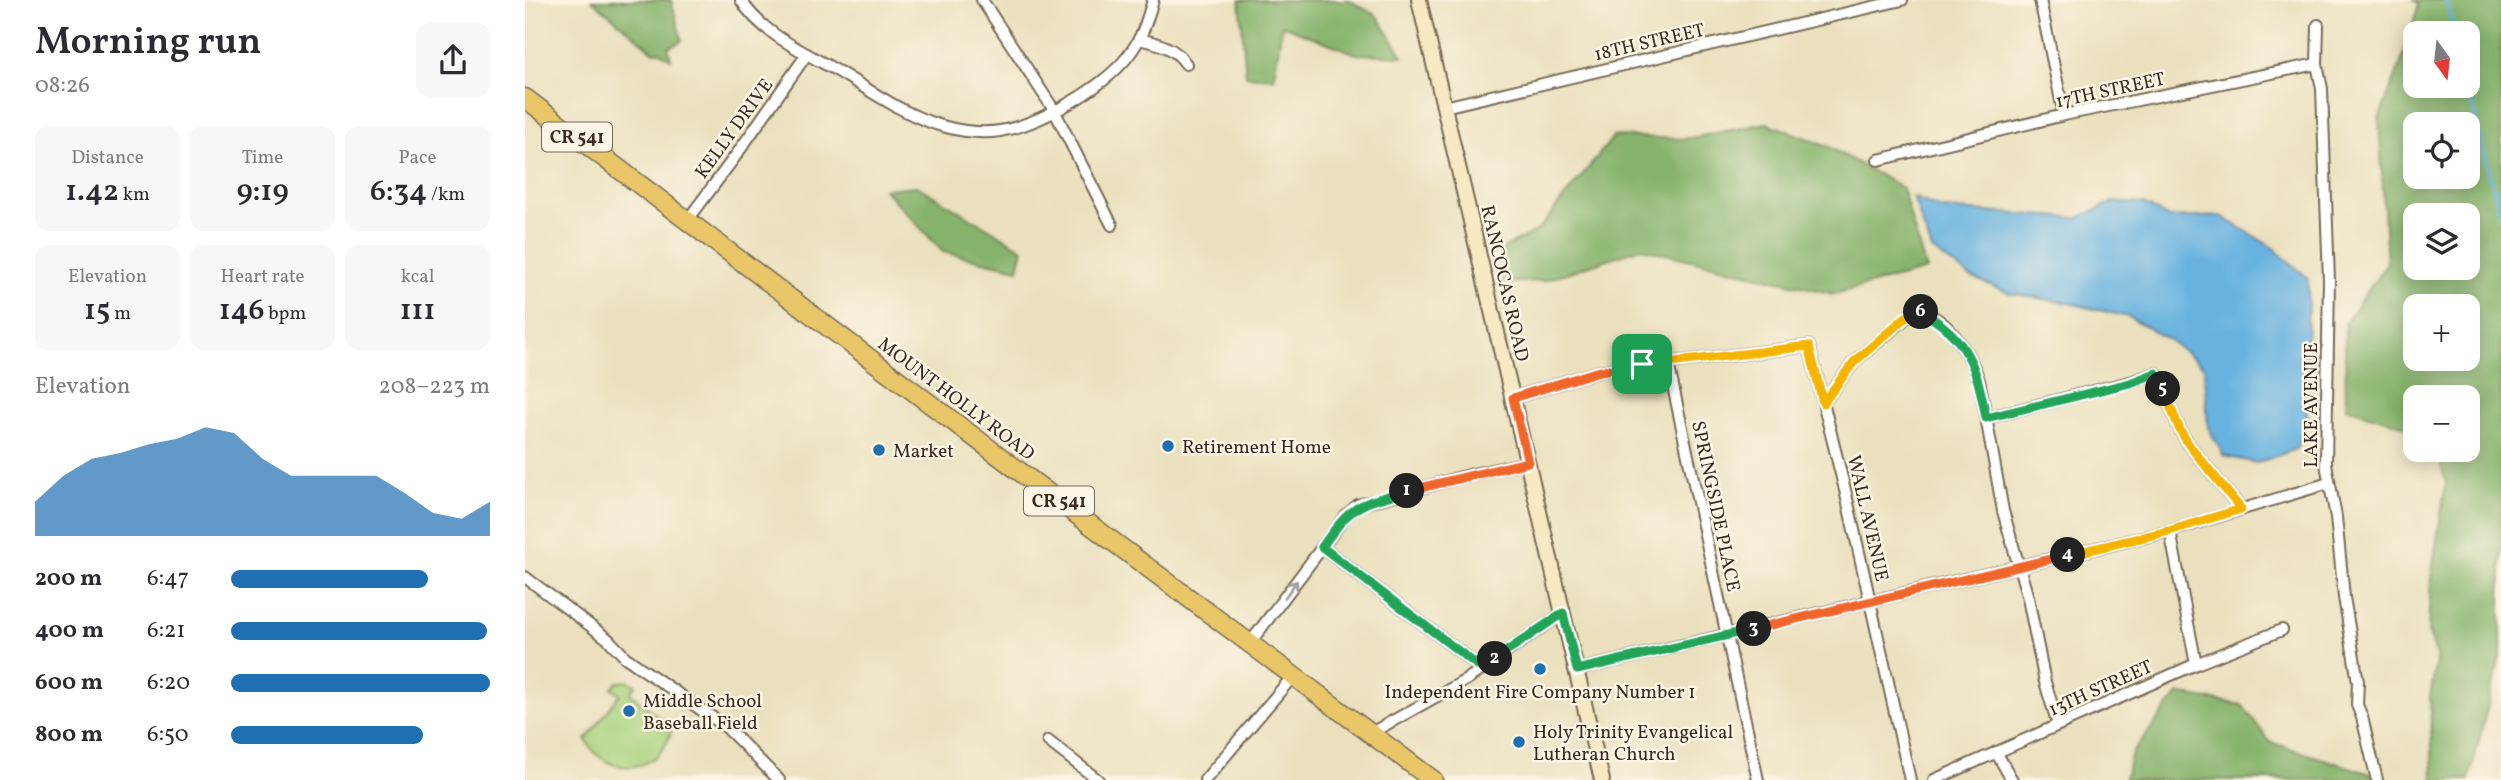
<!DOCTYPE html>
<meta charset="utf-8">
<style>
body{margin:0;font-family:Vollkorn,serif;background:#f7f7f7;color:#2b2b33;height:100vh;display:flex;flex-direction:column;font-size:26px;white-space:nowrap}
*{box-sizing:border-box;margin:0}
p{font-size:23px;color:#7c7c81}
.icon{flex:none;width:38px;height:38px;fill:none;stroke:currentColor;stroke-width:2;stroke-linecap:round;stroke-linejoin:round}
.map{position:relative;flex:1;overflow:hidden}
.details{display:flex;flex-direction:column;background:#fff;width:525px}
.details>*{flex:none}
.needle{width:46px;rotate:165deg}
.controls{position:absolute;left:1878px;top:21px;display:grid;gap:14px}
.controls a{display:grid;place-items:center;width:77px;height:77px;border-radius:14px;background:#fff;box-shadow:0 4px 18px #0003;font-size:35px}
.pin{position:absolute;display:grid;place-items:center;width:60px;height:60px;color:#fff;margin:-30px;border-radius:14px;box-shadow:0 4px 10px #0006}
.km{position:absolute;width:35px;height:35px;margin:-18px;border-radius:50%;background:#222;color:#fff;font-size:19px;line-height:35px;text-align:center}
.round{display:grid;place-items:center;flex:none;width:74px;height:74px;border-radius:14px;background:#f7f7f7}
.head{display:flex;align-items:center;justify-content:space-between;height:119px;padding:0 35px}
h1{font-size:38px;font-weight:600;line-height:52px}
.metrics{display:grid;grid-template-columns:repeat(3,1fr);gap:10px;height:119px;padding:7px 35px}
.metrics div{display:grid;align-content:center;border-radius:14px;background:#f7f7f7;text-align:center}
.metrics b{font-size:30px;font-weight:600}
.metrics small{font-size:19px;font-weight:400}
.metrics p{font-size:19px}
.chart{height:196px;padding:14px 35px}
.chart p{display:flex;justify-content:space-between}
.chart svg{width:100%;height:126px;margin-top:7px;fill:#1f6fb2;opacity:.7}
ul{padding:0 35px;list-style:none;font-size:23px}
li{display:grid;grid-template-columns:112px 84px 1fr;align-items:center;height:52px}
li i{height:18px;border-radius:9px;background:#1f6fb2}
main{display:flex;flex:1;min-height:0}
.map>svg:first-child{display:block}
.green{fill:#a8d17c;stroke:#727e4d;stroke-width:2}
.forest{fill:#86b36c;stroke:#606e45;stroke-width:2;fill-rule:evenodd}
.water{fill:#68b2e0;stroke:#526e7f;stroke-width:2}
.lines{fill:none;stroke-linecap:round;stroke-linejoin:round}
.stream{stroke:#68b2e0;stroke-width:3.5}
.minor-casing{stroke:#786a56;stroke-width:14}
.secondary-casing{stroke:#786a56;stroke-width:18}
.trunk-casing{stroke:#786a56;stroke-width:21}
.minor{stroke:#fff;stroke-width:10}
.secondary{stroke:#f6e9c3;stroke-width:14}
.trunk{stroke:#e9c769;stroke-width:18}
.oneway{stroke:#a79f9a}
.split-1-casing{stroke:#fff;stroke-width:14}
.split-2-casing{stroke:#fff;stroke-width:14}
.split-3-casing{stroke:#fff;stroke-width:14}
.split-4-casing{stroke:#fff;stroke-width:14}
.split-5-casing{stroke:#fff;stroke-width:14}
.split-6-casing{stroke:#fff;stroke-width:14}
.split-7-casing{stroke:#fff;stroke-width:14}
.split-1{stroke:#f0652b;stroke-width:9}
.split-2{stroke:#22a559;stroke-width:9}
.split-3{stroke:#22a559;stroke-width:9}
.split-4{stroke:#f0652b;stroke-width:9}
.split-5{stroke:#f5b400;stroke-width:9}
.split-6{stroke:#22a559;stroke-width:9}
.split-7{stroke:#f5b400;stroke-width:9}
.poi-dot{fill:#1f6fb2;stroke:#fcf5e5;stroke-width:2.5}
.labels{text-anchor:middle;stroke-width:5;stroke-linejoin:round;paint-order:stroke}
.shield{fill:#fcf5e5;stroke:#75675a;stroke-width:2}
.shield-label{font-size:18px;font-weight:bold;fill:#3b2a1e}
.street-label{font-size:19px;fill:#3b2a1e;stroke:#fcf5e5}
.poi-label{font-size:19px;fill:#3b2a1e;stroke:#fcf5e5;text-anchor:start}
</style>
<main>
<section class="details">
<div class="head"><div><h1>Morning run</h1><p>08:26</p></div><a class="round"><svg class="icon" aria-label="share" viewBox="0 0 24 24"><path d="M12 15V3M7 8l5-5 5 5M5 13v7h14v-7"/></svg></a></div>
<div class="metrics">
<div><p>Distance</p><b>1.42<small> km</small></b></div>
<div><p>Time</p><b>9:19</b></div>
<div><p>Pace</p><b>6:34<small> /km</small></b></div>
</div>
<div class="metrics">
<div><p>Elevation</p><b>15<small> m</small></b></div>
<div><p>Heart rate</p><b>146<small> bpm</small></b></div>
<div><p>kcal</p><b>111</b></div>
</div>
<div class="chart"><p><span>Elevation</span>208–223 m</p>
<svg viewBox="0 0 160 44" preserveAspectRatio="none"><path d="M0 44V32L10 23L20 17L30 15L40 12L50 10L60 6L70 8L80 17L90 23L100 23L110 23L120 23L130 29L140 36L150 38L160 32V44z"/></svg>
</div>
<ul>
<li><b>200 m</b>6:47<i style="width:76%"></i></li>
<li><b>400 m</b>6:21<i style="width:99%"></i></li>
<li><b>600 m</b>6:20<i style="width:100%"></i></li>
<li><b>800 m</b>6:50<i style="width:74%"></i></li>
</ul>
</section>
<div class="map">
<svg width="1976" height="780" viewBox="0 0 1976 780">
<rect width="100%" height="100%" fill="#fcf5e5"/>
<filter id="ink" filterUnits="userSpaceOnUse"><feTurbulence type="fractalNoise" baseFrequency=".0143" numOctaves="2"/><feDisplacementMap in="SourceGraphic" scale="14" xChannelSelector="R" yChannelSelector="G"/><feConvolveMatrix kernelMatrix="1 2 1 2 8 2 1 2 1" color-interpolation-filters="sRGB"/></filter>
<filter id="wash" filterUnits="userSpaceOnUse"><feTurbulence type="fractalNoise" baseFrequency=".00686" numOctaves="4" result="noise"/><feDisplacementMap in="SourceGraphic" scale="28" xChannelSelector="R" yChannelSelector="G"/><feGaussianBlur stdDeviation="1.57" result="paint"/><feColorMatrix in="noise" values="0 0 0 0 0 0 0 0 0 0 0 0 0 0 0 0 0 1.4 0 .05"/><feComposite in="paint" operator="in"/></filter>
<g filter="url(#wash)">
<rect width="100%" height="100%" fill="#eae0bd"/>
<path class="green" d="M103,681L111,685L105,693L147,728C137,774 82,780 61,740L95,694L87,688L93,682Z"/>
<g class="forest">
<polygon points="67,0 146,0 157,41 143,47 146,59 134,51 129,52"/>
<polygon points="715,0 824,0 852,16 878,56 831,54 757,25 749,78 721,76"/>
<path d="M1889,0H1976V653L1944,780H1906L1908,779L1905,697L1912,656L1903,631L1906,577L1921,483L1912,450H1942V397H1890V429L1821,408L1820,323L1862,263L1854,119L1877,60L1894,4ZM1942,33V86H1890V33ZM1942,124V177H1890V124ZM1890,215H1942V268H1890ZM1942,306V359H1890V306Z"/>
<polygon points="1242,123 1304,147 1377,188 1401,270 1309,294 1116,248 1018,281 978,283 978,248 1013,230 1089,136 1160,139"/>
<polygon points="392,186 498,249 493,269 418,252 359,189"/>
<polygon points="1653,694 1717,705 1745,742 1865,780 1599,780 1607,753"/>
</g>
<polygon class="water" points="1388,197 1416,209 1478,213 1553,218 1588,202 1619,204 1644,218 1696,216 1747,247 1783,278 1782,421 1771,449 1732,463 1699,456 1683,427 1679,367 1644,340 1604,317 1548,304 1484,293 1446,277 1407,250"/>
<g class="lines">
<g class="stream">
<polyline points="1921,0 1930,33"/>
<polyline points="1942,84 1976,217"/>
</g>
</g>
</g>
<g filter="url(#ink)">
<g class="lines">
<g class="minor-casing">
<g id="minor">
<path d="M216,0C236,33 277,51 309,69C344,89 378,115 417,126C435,131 456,134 475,131C516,124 585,85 608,49C618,35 623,17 628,0"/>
<polyline points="457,0 529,110 587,225"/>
<polyline points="1515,0 1539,115"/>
<polyline points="1793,25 1792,64 1797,89 1804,280 1801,464 1811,517 1819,597 1833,682 1832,705 1837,717 1852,780"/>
<path d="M614,39C632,43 650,47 661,64"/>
<polyline points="919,107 1377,0"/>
<polyline points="1353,160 1539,115 1792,64"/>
<polyline points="162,221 212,154 282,54"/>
<polyline points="1143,363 1233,780"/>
<polyline points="988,398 1071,372 1117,364 1143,363 1284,346 1320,490 1385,780"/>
<path d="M1298,403L1329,362L1387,313C1419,308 1448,358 1455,384L1478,511L1503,598L1520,682L1533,725"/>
<polyline points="1461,418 1605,382 1631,373 1655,430 1664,445 1716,509"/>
<polyline points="1645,531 1671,664"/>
<polyline points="797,547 956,668"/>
<polyline points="0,577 83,639 100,657 201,727 254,780"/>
<polyline points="725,643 820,517 833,505 948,474 1003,462"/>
<polyline points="1052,670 1645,531 1804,483"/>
<polyline points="846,733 941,680 1038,613"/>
<polyline points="523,741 573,780"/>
<polyline points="1471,752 1487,780"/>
<polyline points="680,780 768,676"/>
<polyline points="1409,780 1671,664 1757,630"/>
</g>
</g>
<g class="secondary-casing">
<polyline id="secondary" points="894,0 1077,780"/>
</g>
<g class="trunk-casing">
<polyline id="trunk" points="0,98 539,505 908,780"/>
</g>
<use href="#minor" class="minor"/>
<use href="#secondary" class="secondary"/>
<use href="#trunk" class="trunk"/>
</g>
<defs><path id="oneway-shaft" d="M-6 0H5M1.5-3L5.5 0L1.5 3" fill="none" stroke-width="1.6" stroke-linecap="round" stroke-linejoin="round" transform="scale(1.75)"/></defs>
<use class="oneway" href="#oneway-shaft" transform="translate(766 589) rotate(-54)"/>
</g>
<g class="lines" filter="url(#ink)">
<g class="split-1-casing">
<polyline id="split-1" points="882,491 1003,462 988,398 1071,372 1117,364"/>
</g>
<g class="split-2-casing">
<path id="split-2" d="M882,491C833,504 827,504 797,547L956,668L970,659"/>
</g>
<g class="split-3-casing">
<polyline id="split-3" points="970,659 1038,613 1052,670 1229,629"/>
</g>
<g class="split-4-casing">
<polyline id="split-4" points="1229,629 1543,555"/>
</g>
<g class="split-5-casing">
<polyline id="split-5" points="1543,555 1644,531 1716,509 1664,445 1655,430 1638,389"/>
</g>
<g class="split-6-casing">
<path id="split-6" d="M1396,312C1443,336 1452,369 1461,418L1605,383L1631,373L1638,389"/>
</g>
<g class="split-7-casing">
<polyline id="split-7" points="1117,364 1143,363 1284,346 1298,403 1329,362 1381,317 1396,312"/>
</g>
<use href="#split-1" class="split-1"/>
<use href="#split-2" class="split-2"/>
<use href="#split-3" class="split-3"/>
<use href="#split-4" class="split-4"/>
<use href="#split-5" class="split-5"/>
<use href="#split-6" class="split-6"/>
<use href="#split-7" class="split-7"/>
</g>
<g class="poi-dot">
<circle cx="643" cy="446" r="7"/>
<circle cx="354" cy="450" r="7"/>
<circle cx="1015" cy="669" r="7"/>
<circle cx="104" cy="711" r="7"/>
<circle cx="994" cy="742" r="7"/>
</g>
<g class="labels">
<g class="shield">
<rect x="17" y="122.5" width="70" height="29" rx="5"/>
<rect x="499" y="486.5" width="70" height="29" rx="5"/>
</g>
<g class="shield-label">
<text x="52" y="143">CR 541</text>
<text x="534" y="507">CR 541</text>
</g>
<g class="street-label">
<text transform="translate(1124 41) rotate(-13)" y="7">18TH STREET</text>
<text transform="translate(1585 89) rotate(-12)" y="7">17TH STREET</text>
<text transform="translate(208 128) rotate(-54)" y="7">KELLY DRIVE</text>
<text transform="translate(981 283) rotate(77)" y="7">RANCOCAS ROAD</text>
<text transform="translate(432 398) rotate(37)" y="7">MOUNT HOLLY ROAD</text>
<text transform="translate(1785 405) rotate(-90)" y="7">LAKE AVENUE</text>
<text transform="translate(1192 506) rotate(78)" y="7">SPRINGSIDE PLACE</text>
<text transform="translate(1344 518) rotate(77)" y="7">WALL AVENUE</text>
<text transform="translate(1575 687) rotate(-24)" y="7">13TH STREET</text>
</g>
<g class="poi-label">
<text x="657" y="453">Retirement Home</text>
<text x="368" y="457">Market</text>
<text x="1015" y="698" text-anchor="middle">Independent Fire Company Number 1</text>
<text x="118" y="707">Middle School<tspan x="118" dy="22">Baseball Field</tspan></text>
<text x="1008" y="738">Holy Trinity Evangelical<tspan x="1008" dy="22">Lutheran Church</tspan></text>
</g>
</g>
</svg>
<div class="controls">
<a><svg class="needle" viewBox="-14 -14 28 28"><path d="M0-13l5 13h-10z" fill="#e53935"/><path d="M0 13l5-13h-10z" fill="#7c7c81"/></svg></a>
<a><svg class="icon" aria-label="locate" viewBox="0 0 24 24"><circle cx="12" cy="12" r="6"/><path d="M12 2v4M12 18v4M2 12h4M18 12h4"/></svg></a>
<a><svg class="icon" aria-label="layers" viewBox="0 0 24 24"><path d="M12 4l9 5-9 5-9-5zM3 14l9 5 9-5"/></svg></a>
<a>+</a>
<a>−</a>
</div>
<div class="pin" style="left:1117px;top:364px;background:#1e9e55"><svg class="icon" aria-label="arrive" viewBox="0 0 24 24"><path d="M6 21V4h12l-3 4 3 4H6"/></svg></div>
<b class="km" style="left:882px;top:491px">1</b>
<b class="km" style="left:970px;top:659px">2</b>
<b class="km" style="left:1229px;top:629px">3</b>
<b class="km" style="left:1543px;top:555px">4</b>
<b class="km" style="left:1638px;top:389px">5</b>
<b class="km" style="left:1396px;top:312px">6</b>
</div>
</main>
